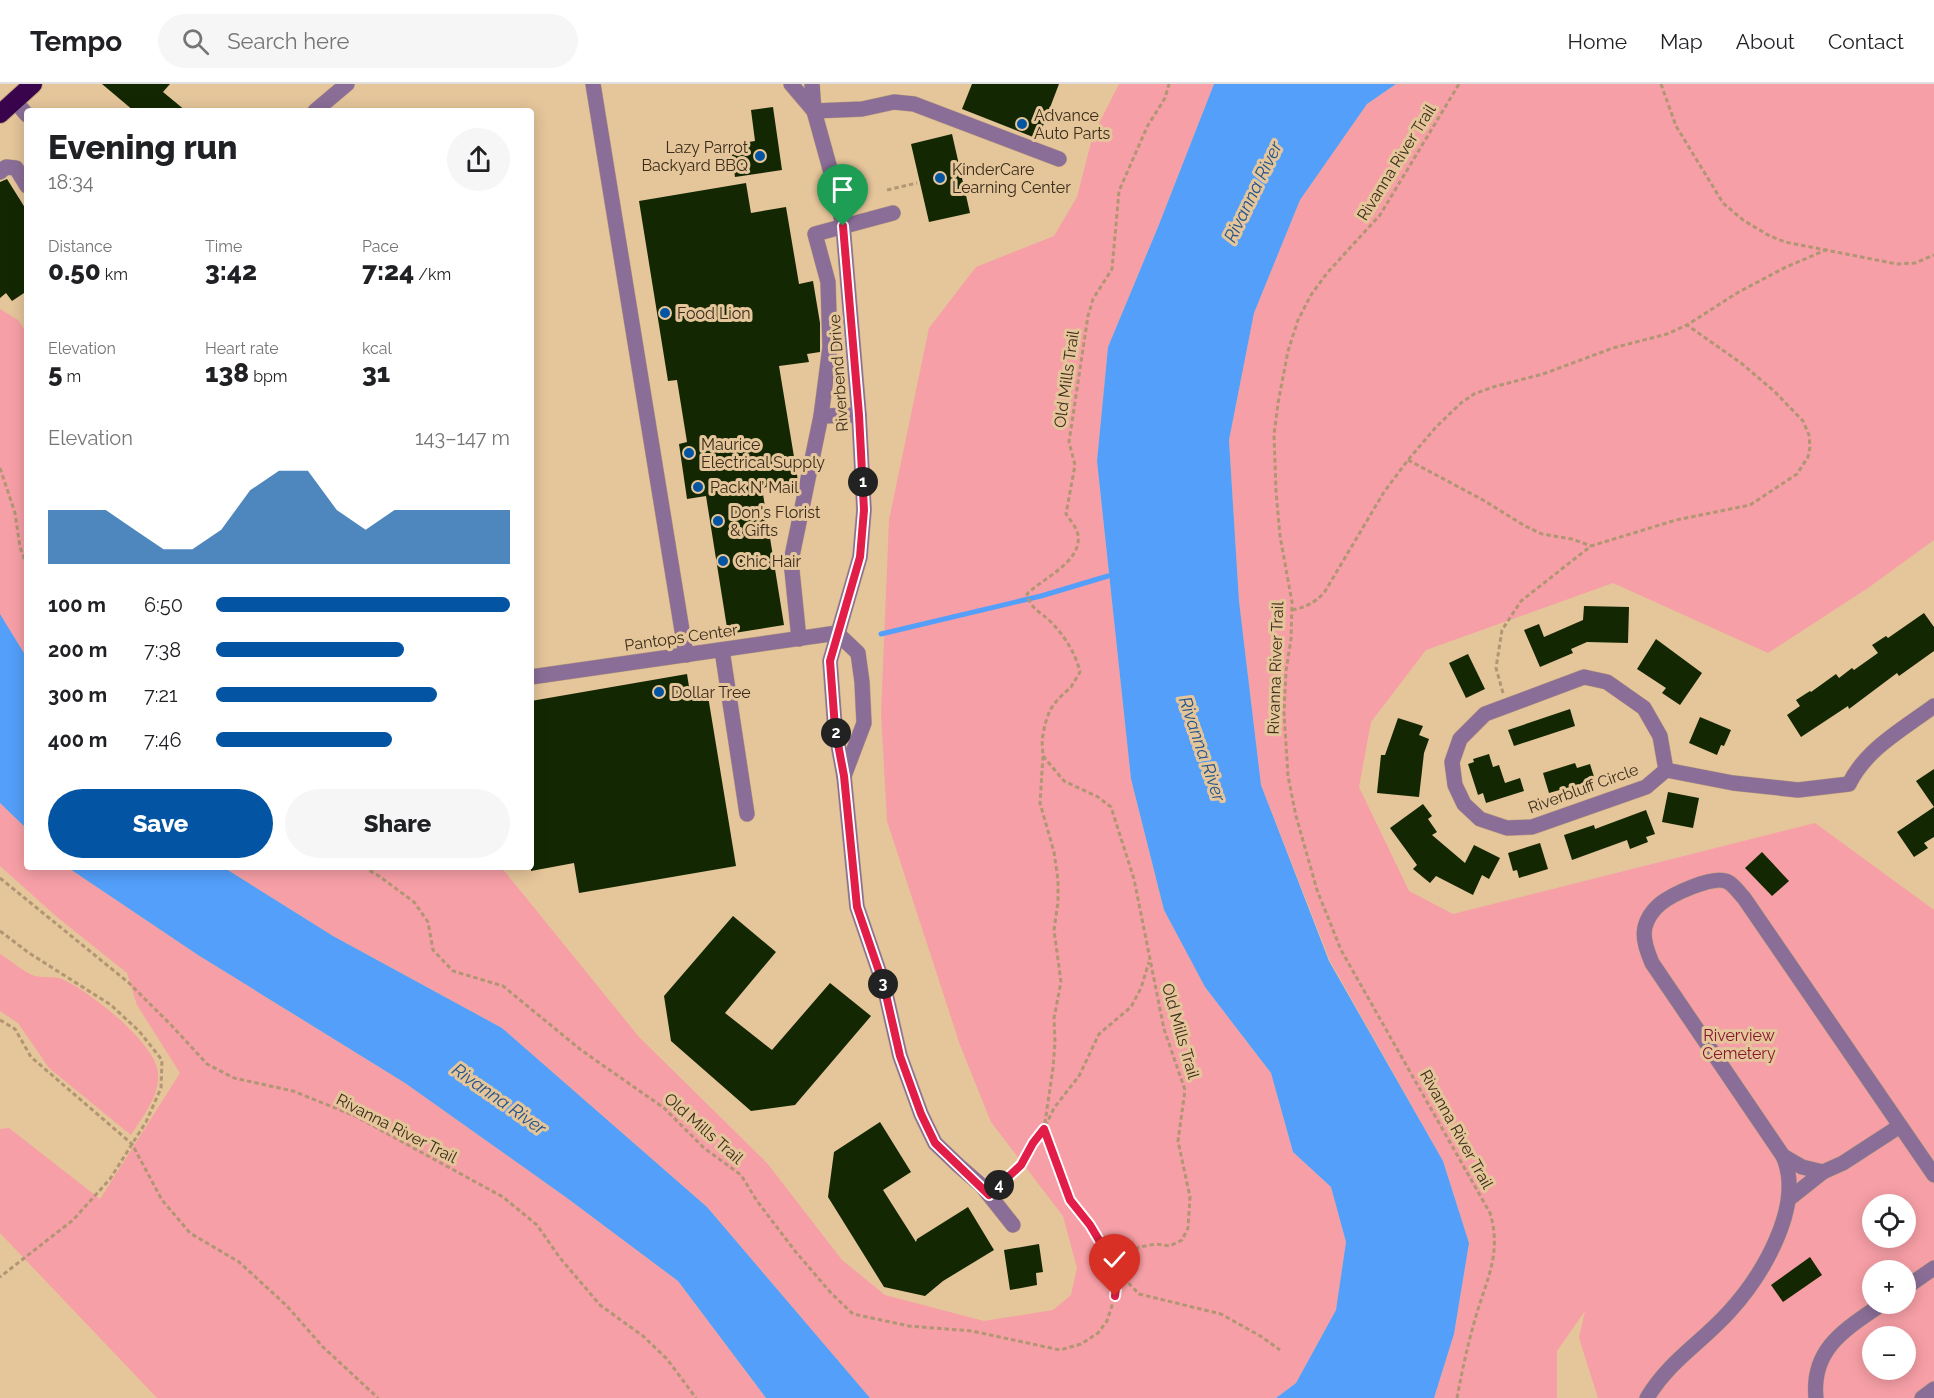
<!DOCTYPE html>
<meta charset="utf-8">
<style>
body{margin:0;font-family:Raleway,sans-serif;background:#f6f6f6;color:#202124;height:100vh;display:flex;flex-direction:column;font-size:22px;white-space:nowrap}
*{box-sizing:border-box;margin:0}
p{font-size:20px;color:#757577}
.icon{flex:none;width:33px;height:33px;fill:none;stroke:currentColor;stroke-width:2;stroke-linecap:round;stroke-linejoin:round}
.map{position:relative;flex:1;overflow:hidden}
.panel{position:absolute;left:24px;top:24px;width:510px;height:762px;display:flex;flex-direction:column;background:#fff;border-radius:6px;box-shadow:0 3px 15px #0003}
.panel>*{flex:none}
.fabs{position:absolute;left:1862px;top:1110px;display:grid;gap:12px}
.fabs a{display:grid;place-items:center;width:54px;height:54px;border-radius:50%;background:#fff;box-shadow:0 3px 15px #0003;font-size:30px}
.pin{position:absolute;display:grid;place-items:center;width:51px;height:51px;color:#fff;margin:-62px -26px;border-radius:50% 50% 50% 0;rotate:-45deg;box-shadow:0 0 6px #0007}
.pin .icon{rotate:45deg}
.km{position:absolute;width:30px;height:30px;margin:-15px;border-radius:50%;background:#222;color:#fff;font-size:16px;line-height:30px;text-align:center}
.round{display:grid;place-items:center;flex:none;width:63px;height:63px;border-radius:32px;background:#f6f6f6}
.overview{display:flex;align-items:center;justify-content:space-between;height:102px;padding:0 24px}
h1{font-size:33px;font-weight:800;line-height:45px}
.figures{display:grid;grid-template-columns:repeat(3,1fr);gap:9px;height:102px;padding:6px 24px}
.figures div{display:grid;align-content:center}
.figures b{font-size:26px;font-weight:800}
.figures small{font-size:16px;font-weight:400}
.figures p{font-size:16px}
.chart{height:168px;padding:12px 24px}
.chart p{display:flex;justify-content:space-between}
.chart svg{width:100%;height:108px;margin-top:6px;fill:#0355a3;opacity:.7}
.primary-button{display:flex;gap:12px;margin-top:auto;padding:12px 24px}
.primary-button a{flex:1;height:69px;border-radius:36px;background:#0355a3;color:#fff;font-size:24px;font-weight:800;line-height:69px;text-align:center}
.primary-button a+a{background:#f6f6f6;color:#202124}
ul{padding:0 24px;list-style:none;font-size:20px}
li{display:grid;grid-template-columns:96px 72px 1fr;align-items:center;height:45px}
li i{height:15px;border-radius:8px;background:#0355a3}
header{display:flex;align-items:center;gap:36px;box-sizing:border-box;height:84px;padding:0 30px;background:#fff;border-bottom:2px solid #e0e0e0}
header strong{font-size:28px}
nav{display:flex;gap:33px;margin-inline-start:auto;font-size:21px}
.search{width:420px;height:54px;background:#f6f6f6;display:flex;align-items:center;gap:15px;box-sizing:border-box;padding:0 21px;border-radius:33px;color:#757577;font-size:22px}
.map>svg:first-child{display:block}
.green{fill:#f79fa6;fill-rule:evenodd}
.water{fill:#539ffa}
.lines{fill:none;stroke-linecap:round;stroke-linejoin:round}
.stream{stroke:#539ffa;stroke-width:5}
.building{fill:#132802}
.minor-casing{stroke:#bfa37e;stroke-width:16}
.highway-casing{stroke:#bfa37e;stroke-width:20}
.path{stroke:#b09673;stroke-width:3;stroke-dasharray:4.5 3;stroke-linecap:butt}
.minor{stroke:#8a6e97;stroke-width:15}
.highway{stroke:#3a044d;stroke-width:18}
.route-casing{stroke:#fff;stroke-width:12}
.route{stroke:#e11d48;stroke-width:8}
.poi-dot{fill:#0355a3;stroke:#e5c59a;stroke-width:2}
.labels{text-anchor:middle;stroke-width:6;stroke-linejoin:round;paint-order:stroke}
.poi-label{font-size:16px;fill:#392c1b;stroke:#e5c59a;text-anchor:start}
.street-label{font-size:16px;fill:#392c1b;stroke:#e5c59a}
.park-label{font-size:16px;fill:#871530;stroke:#e5c59a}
.water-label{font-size:18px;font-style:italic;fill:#22548e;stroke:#e5c59a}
</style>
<header>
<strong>Tempo</strong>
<div class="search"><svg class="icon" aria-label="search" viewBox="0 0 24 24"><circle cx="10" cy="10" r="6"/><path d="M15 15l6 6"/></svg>Search here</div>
<nav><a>Home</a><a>Map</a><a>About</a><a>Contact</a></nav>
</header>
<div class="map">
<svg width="1934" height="1314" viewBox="0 0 1934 1314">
<rect width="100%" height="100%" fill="#e5c59a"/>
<g class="green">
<polygon points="1119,0 1214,0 1158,143 1108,263 1097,377 1131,695 1164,826 1205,903 1271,989 1293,1068 1331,1103 1346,1158 1336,1226 1296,1299 1276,1314 870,1314 707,1123 502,944 333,852 223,783 501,783 639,953 767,1079 842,1176 885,1211 984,1237 1053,1226 1071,1211 1077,1184 1063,1132 991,1038 960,961 887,737 881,629 889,436 929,244 976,183 1054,152 1077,113 1093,51"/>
<path d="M1396,0H1934V456L1868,504L1768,569L1613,499L1426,566L1371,638L1359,703L1409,807L1453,830L1815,739L1934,826V1314H1598L1579,1254L1585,1227L1557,1267V1314H1434L1454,1250L1469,1159L1443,1077L1330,877L1261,701L1239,517L1229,356L1254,229L1300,116L1367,20ZM1872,1120H1905V1154H1872ZM1872,1186H1905V1220H1872ZM1872,1252H1905V1286H1872Z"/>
<polygon points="0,225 18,236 27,249 27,574 0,530"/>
<polygon points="0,719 27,745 27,783 67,783 198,871 405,999 567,1114 678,1197 766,1314 157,1314 0,1149 0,1045 9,1044 100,1115 180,989 137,921 127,889 57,833 0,782"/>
<path d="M0,870C10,876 25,889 35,892C44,894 54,892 62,895C89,907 156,959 158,989C160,1012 142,1034 131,1051L49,984L18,939L0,927Z"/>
</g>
<g class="water">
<polygon points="1214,0 1396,0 1367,20 1300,116 1254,229 1229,356 1239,517 1261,701 1329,877 1443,1077 1469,1159 1454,1250 1434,1314 1276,1314 1296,1299 1336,1226 1346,1158 1331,1103 1293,1068 1271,989 1205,903 1164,826 1131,695 1097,377 1108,263 1158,143"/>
<polygon points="0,530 27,574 27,745 0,719"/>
<polygon points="67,783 223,783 333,852 502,944 707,1123 870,1314 766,1314 678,1197 567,1114 405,999 198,871"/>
</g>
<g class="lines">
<polyline class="stream" points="881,550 1041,512 1108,492"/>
</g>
<g class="building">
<polygon points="102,0 170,0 163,8 186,27 134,27"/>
<polygon points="972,0 1059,0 1038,55 962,25"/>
<polygon points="773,23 782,86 735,93 730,61 755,57 751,26"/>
<polygon points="952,50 970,129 929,138 911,60"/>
<polygon points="7,95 27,127 27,207 12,217 6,209 0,214 0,98"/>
<polygon points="746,99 751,129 786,123 799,200 813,197 820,239 820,268 807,270 809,278 779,282 798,397 762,404 784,541 728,550 706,412 687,415 679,360 687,358 677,296 668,297 639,117"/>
<polygon points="1584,522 1629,523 1628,559 1587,558 1571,565 1573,569 1540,583 1524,546 1539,540 1544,553 1583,536"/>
<polygon points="1924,529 1934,543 1934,567 1899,592 1897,589 1849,625 1848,622 1801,653 1787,631 1800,622 1796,616 1810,607 1811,608 1836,590 1839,594 1852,584 1854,586 1878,569 1872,561 1886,552 1888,554"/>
<polygon points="1656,555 1702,589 1680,621 1662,609 1666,604 1637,585"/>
<polygon points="1468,570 1485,605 1466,614 1449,579"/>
<polygon points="687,590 690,609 707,606 736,782 579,809 574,779 531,787 531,617"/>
<polygon points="1570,625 1575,642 1514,662 1508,646"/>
<polygon points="1700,633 1731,646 1724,662 1721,661 1717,671 1689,659"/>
<polygon points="1398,634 1423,642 1419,651 1429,655 1424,669 1419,713 1377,709 1381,671 1385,671"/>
<polygon points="1489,670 1493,683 1499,681 1505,699 1520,694 1524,707 1486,719 1483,709 1478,711 1468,680 1474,678 1473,675"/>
<polygon points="1575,679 1577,684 1590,680 1595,696 1549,709 1543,689"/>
<polygon points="1934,685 1934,723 1916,697"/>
<polygon points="1668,708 1699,714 1693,744 1662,738"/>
<polygon points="1423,720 1432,732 1428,735 1437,748 1432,751 1465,779 1474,761 1500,774 1489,795 1482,791 1473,811 1436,792 1430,799 1413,785 1417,781 1390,744"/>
<polygon points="1934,723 1934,753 1924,759 1928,764 1914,773 1897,748"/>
<polygon points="1646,726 1655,750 1646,753 1648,758 1630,765 1627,756 1572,776 1564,751 1594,741 1595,745"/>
<polygon points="1540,759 1548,785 1519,794 1517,786 1513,787 1508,769"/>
<polygon points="1762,768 1789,797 1772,812 1745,784"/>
<polygon points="733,832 776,868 725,929 772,966 830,899 871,932 795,1021 751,1027 671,957 664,912"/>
<polygon points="880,1038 911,1088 883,1106 916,1158 917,1155 968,1123 994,1166 943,1197 925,1212 884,1203 828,1113 834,1068"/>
<polygon points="1039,1160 1043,1188 1036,1189 1037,1201 1010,1206 1004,1166"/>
<polygon points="1810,1173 1822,1191 1783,1218 1771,1201"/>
</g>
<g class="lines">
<g class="minor-casing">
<g id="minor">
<polyline points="593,0 686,571"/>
<polyline points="791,0 814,27"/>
<polyline points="812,0 814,27 832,92 843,142 859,331 864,426 860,473 830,577 835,644 844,692 857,823 884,902 900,972 921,1030 935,1059 959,1082 982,1102 1013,1141"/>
<polyline points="15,17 27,31"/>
<polyline points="315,27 347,0"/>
<polyline points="814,27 862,25 894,18 914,20 1059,75"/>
<polyline points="0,88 6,83 16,84 27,102"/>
<polyline points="821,332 859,331"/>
<polyline points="837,549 858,569 862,598 864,639 844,692"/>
<polyline points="799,555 791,477 821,332 830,263 828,198 815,150 893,129"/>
<polyline points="722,566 747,730"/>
<polyline points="531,593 837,549"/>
<path d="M1666,686L1646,703L1532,743L1507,744L1480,735L1464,720L1455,701L1452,678L1460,655L1485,630L1584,593L1607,598L1644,624L1660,652L1666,686L1733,699L1798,706L1849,700C1866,665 1903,645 1934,622"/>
<polyline points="1783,1072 1802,1083 1823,1088 1789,1115"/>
<polyline points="1823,1088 1843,1079 1900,1042"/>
<polyline points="1905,1204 1934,1184"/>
<path d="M1647,1314C1669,1277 1701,1259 1729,1228C1762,1192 1805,1121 1783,1072L1652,879C1648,869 1642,855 1645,843C1647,835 1653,826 1660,820C1671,811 1714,790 1728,798C1734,801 1739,809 1744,814L1934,1091"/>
<path d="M1816,1314C1811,1264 1846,1245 1882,1220"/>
<polyline points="1922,1314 1934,1305"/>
</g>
</g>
<g class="highway-casing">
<polyline id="highway" points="0,30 33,0"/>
</g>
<g class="path">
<polyline points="1661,0 1676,42 1723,119 1743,136 1768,151 1785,158 1897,180 1915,179 1934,171"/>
<polyline points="887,106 917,99"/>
<polyline points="1408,376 1483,416 1525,442 1542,450 1572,455 1591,462"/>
<polyline points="0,384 15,429 20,463 27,482"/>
<path d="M1292,526C1306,523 1314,519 1324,509L1384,408L1408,376L1436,343L1461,319L1474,310L1493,303L1543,290L1613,264L1667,250L1687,241L1737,209L1784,184L1828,165"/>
<polyline points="1503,609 1496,584 1502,546 1521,517 1591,462 1676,436 1750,421 1797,390 1808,373 1810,363 1809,351 1803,337 1774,307 1741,279 1687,241"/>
<polyline points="1043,672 1040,719 1054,768 1058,796 1058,818 1054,846 1061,898 1054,934 1055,958 1053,984 1044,1045 1070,1116 1090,1141 1118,1188 1139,1210 1221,1230 1262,1253 1280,1266"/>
<path d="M363,783L379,792L414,818L428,838L433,866L453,887L503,902L581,966L664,1024L704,1064L741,1091L757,1117L795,1167L831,1209L853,1230L909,1242L972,1247L1060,1266L1081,1260L1098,1249L1107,1237L1115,1212L1118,1188L1124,1173L1139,1163L1156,1160L1170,1162L1182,1156L1188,1144L1190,1113L1178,1057L1185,1006L1164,945L1134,795L1111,723L1098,713L1064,697L1043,672L1042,656L1045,640L1050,626L1058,615L1071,603L1080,588C1076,570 1064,551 1051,538C1040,527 1031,526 1027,510C1043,494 1082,478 1078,451C1077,444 1070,436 1066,430L1075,381L1069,358L1088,232L1093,215L1112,185L1119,107L1147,43L1165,14L1169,0"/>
<polyline points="0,794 129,899 173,943 207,980 234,994 293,1007 355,1032 503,1113 537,1141 560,1174 600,1221 643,1252 667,1275 696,1314"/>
<polyline points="0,847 29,869 111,921 139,947 162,976 161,1004 146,1038 110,1095 73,1136 0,1193"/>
<polyline points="0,936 15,945 31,973 132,1060 162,1116 190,1149 239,1178 286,1221 323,1263 378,1314"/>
<polyline points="1000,1101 1021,1081 1033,1059 1044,1045 1054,1024 1079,992 1099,950 1131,923 1141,904 1149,878"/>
<path d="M1457,1314C1462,1287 1468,1259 1476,1232C1487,1194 1502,1169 1490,1129L1341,866L1317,806L1296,732L1288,692L1284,628L1286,587L1291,555L1292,518L1280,452L1276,407L1274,351L1278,319L1288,267L1298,236L1311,211L1327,189L1380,131L1459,0"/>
</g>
<use href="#minor" class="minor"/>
<use href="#highway" class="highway"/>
</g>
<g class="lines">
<g class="route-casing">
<polyline id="route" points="843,142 859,331 864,426 860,473 830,577 835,644 844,692 857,823 884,902 900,972 921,1030 935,1059 989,1111 1021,1081 1033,1059 1044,1045 1070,1116 1090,1141 1118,1188 1115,1212"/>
</g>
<use href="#route" class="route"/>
</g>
<g class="poi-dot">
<circle cx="1022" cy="40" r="6"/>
<circle cx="760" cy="72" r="6"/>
<circle cx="940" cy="94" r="6"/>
<circle cx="665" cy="229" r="6"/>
<circle cx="689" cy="369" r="6"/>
<circle cx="698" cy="403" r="6"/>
<circle cx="718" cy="437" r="6"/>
<circle cx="723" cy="477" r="6"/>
<circle cx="659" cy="608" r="6"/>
</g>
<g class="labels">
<g class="poi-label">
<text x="1034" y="37">Advance<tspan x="1034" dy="18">Auto Parts</tspan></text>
<text x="748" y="69" text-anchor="end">Lazy Parrot<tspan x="748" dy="18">Backyard BBQ</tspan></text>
<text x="952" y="91">KinderCare<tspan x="952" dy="18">Learning Center</tspan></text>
<text x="677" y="235">Food Lion</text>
<text x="701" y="366">Maurice<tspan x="701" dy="18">Electrical Supply</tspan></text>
<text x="710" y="409">Pack N’ Mail</text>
<text x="730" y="434">Don's Florist<tspan x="730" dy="18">&amp; Gifts</tspan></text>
<text x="735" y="483">Chic Hair</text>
<text x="671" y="614">Dollar Tree</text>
</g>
<g class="street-label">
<text transform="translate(1396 78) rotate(-58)" y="6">Rivanna River Trail</text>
<text transform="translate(838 289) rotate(-94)" y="6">Riverbend Drive</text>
<text transform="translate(1066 295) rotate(-82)" y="6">Old Mills Trail</text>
<text transform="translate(681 553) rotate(-8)" y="6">Pantops Center</text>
<text transform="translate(1275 584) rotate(-88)" y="6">Rivanna River Trail</text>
<text transform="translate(1583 704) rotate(-20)" y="6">Riverbluff Circle</text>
<text transform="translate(1181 947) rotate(74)" y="6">Old Mills Trail</text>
<text transform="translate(397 1044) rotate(27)" y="6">Rivanna River Trail</text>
<text transform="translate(704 1044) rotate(41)" y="6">Old Mills Trail</text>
<text transform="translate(1457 1045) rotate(61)" y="6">Rivanna River Trail</text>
</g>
<g class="park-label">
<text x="1739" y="957">Riverview<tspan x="1739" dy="18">Cemetery</tspan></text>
</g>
<g class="water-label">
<text transform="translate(1253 108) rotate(-64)" y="6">Rivanna River</text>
<text transform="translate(1202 665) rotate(71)" y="6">Rivanna River</text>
<text transform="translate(499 1015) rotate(35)" y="6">Rivanna River</text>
</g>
</g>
</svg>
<div class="fabs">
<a><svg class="icon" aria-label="locate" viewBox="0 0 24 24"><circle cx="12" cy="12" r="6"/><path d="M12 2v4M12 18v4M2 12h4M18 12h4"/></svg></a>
<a>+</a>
<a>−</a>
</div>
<div class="pin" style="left:843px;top:142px;background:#1e9e55"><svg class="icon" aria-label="arrive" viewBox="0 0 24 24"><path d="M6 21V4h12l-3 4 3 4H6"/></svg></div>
<div class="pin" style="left:1115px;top:1212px;background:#d93025"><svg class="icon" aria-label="check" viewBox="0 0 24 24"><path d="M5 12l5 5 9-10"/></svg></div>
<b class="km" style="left:863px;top:398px">1</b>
<b class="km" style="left:836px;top:649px">2</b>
<b class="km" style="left:883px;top:900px">3</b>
<b class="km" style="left:999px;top:1101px">4</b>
<section class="panel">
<div class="overview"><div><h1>Evening run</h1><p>18:34</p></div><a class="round"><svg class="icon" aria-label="share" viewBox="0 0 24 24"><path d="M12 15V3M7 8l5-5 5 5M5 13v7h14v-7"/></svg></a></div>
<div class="figures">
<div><p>Distance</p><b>0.50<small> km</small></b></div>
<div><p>Time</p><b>3:42</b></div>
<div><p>Pace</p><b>7:24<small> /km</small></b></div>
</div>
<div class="figures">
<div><p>Elevation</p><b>5<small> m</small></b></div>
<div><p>Heart rate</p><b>138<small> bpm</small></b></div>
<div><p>kcal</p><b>31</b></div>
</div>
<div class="chart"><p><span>Elevation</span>143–147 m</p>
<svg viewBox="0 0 160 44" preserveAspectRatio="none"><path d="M0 44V22L10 22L20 22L30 30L40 38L50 38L60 30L70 14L80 6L90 6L100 22L110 30L120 22L130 22L140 22L150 22L160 22V44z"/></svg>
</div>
<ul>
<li><b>100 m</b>6:50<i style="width:100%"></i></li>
<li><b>200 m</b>7:38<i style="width:64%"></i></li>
<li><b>300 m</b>7:21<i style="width:75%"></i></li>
<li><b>400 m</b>7:46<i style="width:60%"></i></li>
</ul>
<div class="primary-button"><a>Save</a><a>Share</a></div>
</section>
</div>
